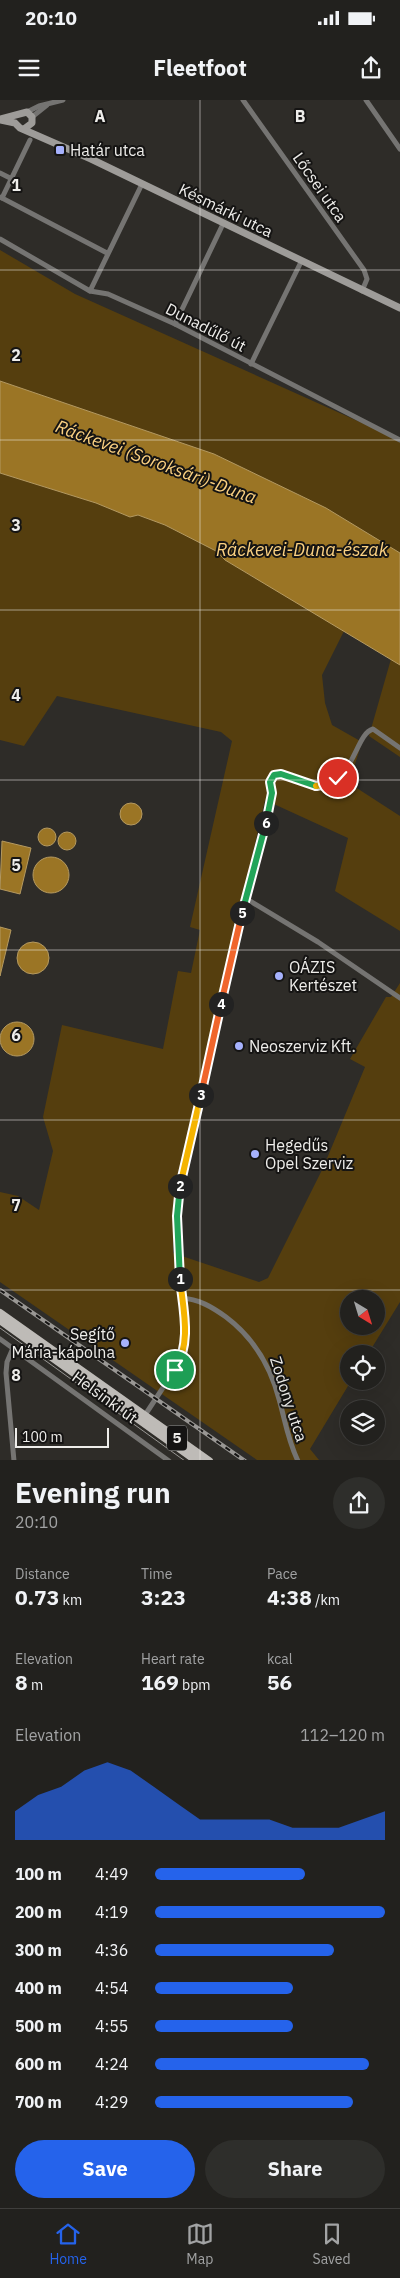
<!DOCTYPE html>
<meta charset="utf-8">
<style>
body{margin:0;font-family:"IBM Plex Sans",sans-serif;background:#2e2e2b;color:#f1f3f6;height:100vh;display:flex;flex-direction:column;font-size:19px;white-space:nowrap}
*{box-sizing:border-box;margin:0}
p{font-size:16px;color:#a2a3a4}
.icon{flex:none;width:28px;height:28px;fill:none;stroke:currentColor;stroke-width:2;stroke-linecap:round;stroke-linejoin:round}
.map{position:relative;height:1360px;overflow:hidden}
.side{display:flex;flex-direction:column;background:#22211e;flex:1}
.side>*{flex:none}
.needle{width:32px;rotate:142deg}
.controls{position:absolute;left:340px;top:1190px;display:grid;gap:10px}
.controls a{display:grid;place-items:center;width:45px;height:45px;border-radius:50%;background:#22211e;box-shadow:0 5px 20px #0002,0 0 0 1px #3f3e3c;font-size:25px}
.scale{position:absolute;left:15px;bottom:12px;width:94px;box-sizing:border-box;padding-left:5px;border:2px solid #eeedea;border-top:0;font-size:14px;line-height:18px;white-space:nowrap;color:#eeedea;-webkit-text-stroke:4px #151413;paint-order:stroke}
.pin{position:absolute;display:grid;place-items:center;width:42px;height:42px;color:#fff;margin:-21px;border:2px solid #fff;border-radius:50%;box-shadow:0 1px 5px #0007}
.km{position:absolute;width:25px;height:25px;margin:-12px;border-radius:50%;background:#222;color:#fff;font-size:14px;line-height:25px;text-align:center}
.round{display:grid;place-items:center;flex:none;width:52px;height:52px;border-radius:26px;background:#2e2e2b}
.headline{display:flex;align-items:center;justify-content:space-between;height:85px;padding:0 15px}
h1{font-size:28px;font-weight:800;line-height:38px}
.metrics{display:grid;grid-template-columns:repeat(3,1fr);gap:8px;height:85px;padding:5px 15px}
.metrics div{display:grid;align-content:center}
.metrics b{font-size:21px;font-weight:800}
.metrics small{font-size:14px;font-weight:400}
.metrics p{font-size:14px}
.chart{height:140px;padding:10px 15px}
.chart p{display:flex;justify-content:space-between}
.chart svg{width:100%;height:90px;margin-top:5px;fill:#2563eb;opacity:.7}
.primary-button{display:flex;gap:10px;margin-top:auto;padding:10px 15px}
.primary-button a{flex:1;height:58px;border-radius:30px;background:#2563eb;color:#fff;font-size:20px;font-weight:800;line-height:58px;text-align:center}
.primary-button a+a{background:#2e2e2b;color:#f1f3f6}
ul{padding:0 15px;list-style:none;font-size:16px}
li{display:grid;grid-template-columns:80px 60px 1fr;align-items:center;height:38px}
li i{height:12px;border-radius:6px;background:#2563eb}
.status{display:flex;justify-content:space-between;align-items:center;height:35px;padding:0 25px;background:#22211e;direction:ltr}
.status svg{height:14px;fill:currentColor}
header{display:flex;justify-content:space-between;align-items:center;height:65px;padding:0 15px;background:#22211e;font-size:22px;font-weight:800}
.tabs{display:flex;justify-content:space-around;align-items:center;height:70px;border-top:1px solid #3f3e3c;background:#22211e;font-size:14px;color:#a2a3a4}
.tabs a{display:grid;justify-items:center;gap:2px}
.tabs .current{color:#2563eb}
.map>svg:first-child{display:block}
.green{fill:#553e0e;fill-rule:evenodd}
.water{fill:#9b7525;stroke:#b49960}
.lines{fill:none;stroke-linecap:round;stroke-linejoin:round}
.street{stroke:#757472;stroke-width:5}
.secondary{stroke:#9e9c99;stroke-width:7}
.primary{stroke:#bebbb7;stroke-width:8}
.tram{stroke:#999794;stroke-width:1}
.rail-casing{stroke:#999794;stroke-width:4}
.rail{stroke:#151413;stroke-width:2;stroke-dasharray:5.5;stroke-linecap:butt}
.split-1-casing{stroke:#fff;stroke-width:10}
.split-2-casing{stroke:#fff;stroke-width:10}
.split-3-casing{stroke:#fff;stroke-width:10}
.split-4-casing{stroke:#fff;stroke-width:10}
.split-5-casing{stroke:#fff;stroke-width:10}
.split-6-casing{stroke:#fff;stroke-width:10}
.split-7-casing{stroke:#fff;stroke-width:10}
.split-8-casing{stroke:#fff;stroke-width:10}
.split-1{stroke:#f5b400;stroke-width:6}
.split-2{stroke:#22a559;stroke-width:6}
.split-3{stroke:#f5b400;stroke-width:6}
.split-4{stroke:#f0652b;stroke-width:6}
.split-5{stroke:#f0652b;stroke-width:6}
.split-6{stroke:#22a559;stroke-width:6}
.split-7{stroke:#22a559;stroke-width:6}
.split-8{stroke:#f5b400;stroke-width:6}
.grid{fill:none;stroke:#eeedea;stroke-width:1;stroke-opacity:0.55}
.poi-dot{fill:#a6b1fc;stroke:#151413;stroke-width:2}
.labels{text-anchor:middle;stroke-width:4;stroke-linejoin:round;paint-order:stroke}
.shield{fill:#151413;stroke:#adacaa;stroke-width:1}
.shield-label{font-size:15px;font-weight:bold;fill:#eeedea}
.poi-label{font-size:16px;fill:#eeedea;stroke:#151413;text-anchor:start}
.street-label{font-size:16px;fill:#eeedea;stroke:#151413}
.water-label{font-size:18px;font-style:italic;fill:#fbd182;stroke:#151413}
.grid-label{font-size:16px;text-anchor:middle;font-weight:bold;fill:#eeedea;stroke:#151413;stroke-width:4;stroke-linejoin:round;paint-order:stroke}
</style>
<div class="status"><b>20:10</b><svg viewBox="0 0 49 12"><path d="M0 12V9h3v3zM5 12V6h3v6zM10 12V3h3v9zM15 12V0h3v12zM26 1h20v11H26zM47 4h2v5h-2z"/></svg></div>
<header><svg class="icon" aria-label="menu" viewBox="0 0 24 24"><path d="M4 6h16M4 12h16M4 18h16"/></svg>Fleetfoot<svg class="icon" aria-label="share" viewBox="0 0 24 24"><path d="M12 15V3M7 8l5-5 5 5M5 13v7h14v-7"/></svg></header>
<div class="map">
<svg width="400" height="1361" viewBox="0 0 400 1361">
<rect width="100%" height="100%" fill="#2e2c28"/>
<g class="green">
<polygon points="0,150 75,194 400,340 400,453 326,408 214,354 0,281"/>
<path d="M0,373L96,403L130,417L138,415L165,425L216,451L225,460L344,531L322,575L325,603L332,625L362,642L349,683L400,716V831L335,791L348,738L265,700L173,1105V1153L259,1182L268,1178L323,1068L365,967L350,959L386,897H391L400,883V1202L368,1254H349V1281H351L310,1349L319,1360H257L0,1182V1092L18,1096L39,1110L53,1051L43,1017L62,925L163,949L178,871L191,873L200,830L190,827L232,641L221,632L57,596L24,646L0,640ZM349,1199H376V1226H349Z"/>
<polygon points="391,559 400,565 400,657 369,636"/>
</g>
<g class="water">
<polygon points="0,281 214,354 326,408 400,453 400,565 225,460 216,451 165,425 138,415 130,417 96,403 0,373"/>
<circle cx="131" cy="714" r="11"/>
<circle cx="47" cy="737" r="9"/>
<circle cx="67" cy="741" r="9"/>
<polygon points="2,741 31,748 20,794 0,789"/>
<circle cx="51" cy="775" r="18"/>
<polygon points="0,827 11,830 0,876"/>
<circle cx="33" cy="858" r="16"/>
<circle cx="17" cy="939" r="17"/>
</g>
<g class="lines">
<g class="street">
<polyline points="243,0 364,170 367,179 362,191"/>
<polyline points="366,0 400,49"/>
<polyline points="27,12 39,6 63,0"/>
<polyline points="32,17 47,5"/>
<polyline points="0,73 12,79"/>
<polyline points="0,97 107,153"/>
<polyline points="2,98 30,40"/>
<polyline points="0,139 90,191 108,194 175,224 400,340"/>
<polyline points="90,191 142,84"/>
<polyline points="175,224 223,124"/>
<polyline points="251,264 301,162"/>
<polyline points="245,798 318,842 400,898"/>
<path d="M181,1198C199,1199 212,1207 226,1217C254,1238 270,1265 279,1299C285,1320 288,1341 298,1361"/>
<polyline points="0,1239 169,1361"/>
<polyline points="13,1248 7,1262 6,1273 14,1361"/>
<path d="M145,1315L180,1262L184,1249L185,1228L178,1159V1094L245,798L264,733L271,693L270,682L274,675C293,672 308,690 327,684C355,675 356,634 373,629L400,648"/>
</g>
<g class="secondary">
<polyline points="0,19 27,12 32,17 32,23 24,29"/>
<polyline points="0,20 15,23 20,28 91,59 400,208"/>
</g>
<g class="primary">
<polyline points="0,1213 209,1361"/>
<polyline points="0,1220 197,1361"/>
</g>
<polyline class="tram" points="0,1228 185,1361"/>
<g class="rail-casing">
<polyline id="rail" points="0,1190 245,1361"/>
</g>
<use href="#rail" class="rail"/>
</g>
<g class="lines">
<g class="split-1-casing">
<path id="split-1" d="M175,1270C192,1242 183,1209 180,1179"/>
</g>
<g class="split-2-casing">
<polyline id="split-2" points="180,1179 177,1116 180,1086"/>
</g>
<g class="split-3-casing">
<polyline id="split-3" points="180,1086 201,995"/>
</g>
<g class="split-4-casing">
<polyline id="split-4" points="201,995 221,904"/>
</g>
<g class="split-5-casing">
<polyline id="split-5" points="221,904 242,813"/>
</g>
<g class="split-6-casing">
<polyline id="split-6" points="242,813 266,723"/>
</g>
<g class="split-7-casing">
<polyline id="split-7" points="266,723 272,693 270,682 274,675 281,674 316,686"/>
</g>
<g class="split-8-casing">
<polyline id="split-8" points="316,686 327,684 338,678"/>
</g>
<use href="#split-1" class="split-1"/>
<use href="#split-2" class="split-2"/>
<use href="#split-3" class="split-3"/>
<use href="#split-4" class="split-4"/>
<use href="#split-5" class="split-5"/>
<use href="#split-6" class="split-6"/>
<use href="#split-7" class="split-7"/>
<use href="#split-8" class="split-8"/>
</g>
<path class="grid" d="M200,0V1361M0,170H400M0,340H400M0,510H400M0,680H400M0,850H400M0,1020H400M0,1190H400"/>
<g class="poi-dot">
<rect x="55" y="45" width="10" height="10" rx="2.5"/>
<circle cx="279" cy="876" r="5"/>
<circle cx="239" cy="946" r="5"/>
<circle cx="255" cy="1054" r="5"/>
<circle cx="125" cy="1243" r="5"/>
</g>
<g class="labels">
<rect class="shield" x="167" y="1325.5" width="20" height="25" rx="4"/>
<g class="shield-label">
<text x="177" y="1343">5</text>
</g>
<g class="poi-label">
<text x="70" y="56">Határ utca</text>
<text x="289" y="873">OÁZIS<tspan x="289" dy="18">Kertészet</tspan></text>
<text x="249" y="952">Neoszerviz Kft.</text>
<text x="265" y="1051">Hegedűs<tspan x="265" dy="18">Opel Szerviz</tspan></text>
<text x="115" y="1240" text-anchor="end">Segítő<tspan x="115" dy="18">Mária-kápolna</tspan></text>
</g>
<g class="street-label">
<text transform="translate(320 87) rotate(55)" y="6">Lőcsei utca</text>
<text transform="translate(226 110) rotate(26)" y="6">Késmárki utca</text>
<text transform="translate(206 227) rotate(27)" y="6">Dunadűlő út</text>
<text transform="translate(105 1297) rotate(36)" y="6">Helsinki út</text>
<text transform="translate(289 1299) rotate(72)" y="6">Zodony utca</text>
</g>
<g class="water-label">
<text transform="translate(156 362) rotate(20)" y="6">Ráckevei (Soroksári)-Duna</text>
<text x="302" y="456">Ráckevei-Duna-észak</text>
</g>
</g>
<g class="grid-label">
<text x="100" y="22">A</text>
<text x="300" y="22">B</text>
<text x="16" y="91">1</text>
<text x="16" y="261">2</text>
<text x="16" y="431">3</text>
<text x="16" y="601">4</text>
<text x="16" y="771">5</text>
<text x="16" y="941">6</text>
<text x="16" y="1111">7</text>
<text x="16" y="1281">8</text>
</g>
</svg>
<div class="controls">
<a><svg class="needle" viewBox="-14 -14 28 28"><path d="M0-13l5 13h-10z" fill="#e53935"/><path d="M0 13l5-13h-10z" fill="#a2a3a4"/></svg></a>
<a><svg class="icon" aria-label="locate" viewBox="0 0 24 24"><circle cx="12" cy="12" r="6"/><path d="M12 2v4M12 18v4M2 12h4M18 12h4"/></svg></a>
<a><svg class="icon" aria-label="layers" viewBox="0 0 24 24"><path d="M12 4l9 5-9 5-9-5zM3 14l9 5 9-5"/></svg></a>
</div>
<div class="scale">100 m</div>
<div class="pin" style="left:175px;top:1270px;background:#1e9e55"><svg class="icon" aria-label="arrive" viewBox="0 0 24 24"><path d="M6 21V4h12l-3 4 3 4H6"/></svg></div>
<div class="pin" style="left:338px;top:678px;background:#d93025"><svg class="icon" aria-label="check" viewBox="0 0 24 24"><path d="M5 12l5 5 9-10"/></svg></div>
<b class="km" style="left:180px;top:1179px">1</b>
<b class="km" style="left:180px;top:1086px">2</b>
<b class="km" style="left:201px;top:995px">3</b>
<b class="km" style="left:221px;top:904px">4</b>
<b class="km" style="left:242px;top:813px">5</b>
<b class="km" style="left:266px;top:723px">6</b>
</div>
<section class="side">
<div class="headline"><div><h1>Evening run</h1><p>20:10</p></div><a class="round"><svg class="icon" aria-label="share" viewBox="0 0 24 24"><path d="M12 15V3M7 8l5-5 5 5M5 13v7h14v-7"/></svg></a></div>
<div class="metrics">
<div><p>Distance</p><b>0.73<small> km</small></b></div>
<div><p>Time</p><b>3:23</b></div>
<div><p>Pace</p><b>4:38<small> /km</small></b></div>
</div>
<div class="metrics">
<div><p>Elevation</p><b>8<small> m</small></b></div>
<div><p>Heart rate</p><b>169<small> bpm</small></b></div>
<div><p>kcal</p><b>56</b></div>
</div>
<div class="chart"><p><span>Elevation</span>112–120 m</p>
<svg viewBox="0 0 160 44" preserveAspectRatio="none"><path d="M0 44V30L10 22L20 18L30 10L40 6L50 10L60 18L70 26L80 34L90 34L100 34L110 34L120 38L130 38L140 38L150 34L160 30V44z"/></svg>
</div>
<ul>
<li><b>100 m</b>4:49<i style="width:65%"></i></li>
<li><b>200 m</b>4:19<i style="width:100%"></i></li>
<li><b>300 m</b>4:36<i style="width:78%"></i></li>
<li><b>400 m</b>4:54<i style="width:60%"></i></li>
<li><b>500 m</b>4:55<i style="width:60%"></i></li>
<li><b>600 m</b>4:24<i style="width:93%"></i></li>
<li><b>700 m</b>4:29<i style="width:86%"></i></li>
</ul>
<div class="primary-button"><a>Save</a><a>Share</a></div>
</section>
<nav class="tabs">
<a class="current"><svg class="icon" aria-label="home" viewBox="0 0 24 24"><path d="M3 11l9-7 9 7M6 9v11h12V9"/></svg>Home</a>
<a><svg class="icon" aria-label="map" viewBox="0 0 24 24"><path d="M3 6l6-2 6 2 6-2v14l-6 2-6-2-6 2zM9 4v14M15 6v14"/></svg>Map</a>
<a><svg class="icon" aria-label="saved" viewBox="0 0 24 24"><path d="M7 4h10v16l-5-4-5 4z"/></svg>Saved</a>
</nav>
